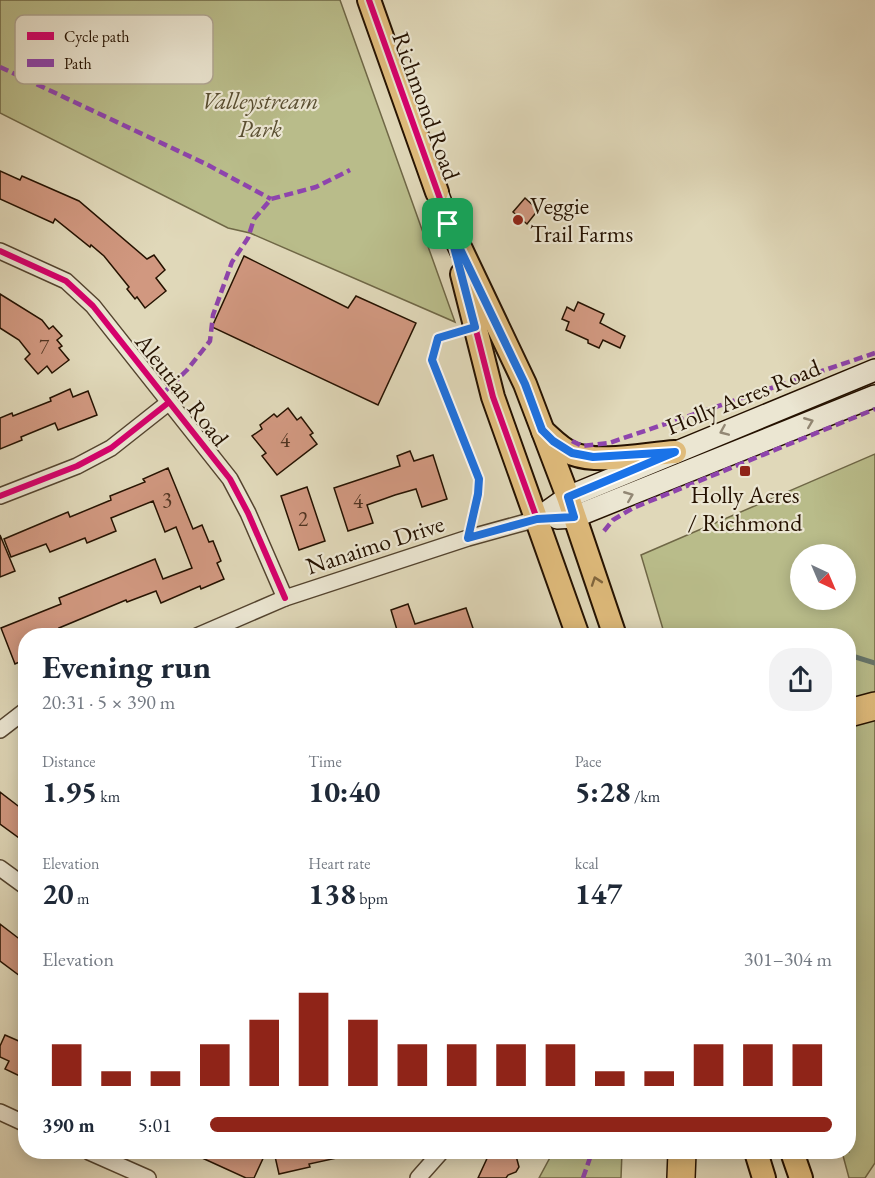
<!DOCTYPE html>
<meta charset="utf-8">
<style>
body{margin:0;font-family:"EB Garamond",serif;background:#f2f2f3;color:#1f2937;height:100vh;display:flex;flex-direction:column;font-size:22px;white-space:nowrap}
*{box-sizing:border-box;margin:0}
p{font-size:20px;color:#747a83}
.icon{flex:none;width:33px;height:33px;fill:none;stroke:currentColor;stroke-width:2;stroke-linecap:round;stroke-linejoin:round}
.map{position:relative;flex:1;overflow:hidden}
.sheet{position:absolute;left:18px;top:628px;width:838px;height:531px;display:flex;flex-direction:column;background:#fff;border-radius:24px;box-shadow:0 3px 15px #0003}
.sheet>*{flex:none}
.needle{width:39px;rotate:136deg}
.buttons{position:absolute;left:790px;top:544px;display:grid;gap:12px}
.buttons a{display:grid;place-items:center;width:66px;height:66px;border-radius:50%;background:#fff;box-shadow:0 3px 15px #0003;font-size:30px}
.pin{position:absolute;display:grid;place-items:center;width:51px;height:51px;color:#fff;margin:-26px;border-radius:12px;box-shadow:0 3px 9px #0006}
.round{display:grid;place-items:center;flex:none;width:63px;height:63px;border-radius:24px;background:#f2f2f3}
.summary{display:flex;align-items:center;justify-content:space-between;height:102px;padding:0 24px}
h1{font-size:33px;font-weight:700;line-height:45px}
.stats{display:grid;grid-template-columns:repeat(3,1fr);gap:9px;height:102px;padding:6px 24px}
.stats div{display:grid;align-content:center}
.stats b{font-size:30px;font-weight:700}
.stats small{font-size:16px;font-weight:400}
.stats p{font-size:16px}
.chart{height:168px;padding:12px 24px}
.chart p{display:flex;justify-content:space-between}
.chart svg{width:100%;height:108px;margin-top:6px;stroke:#8f2418;stroke-width:6}
ul{padding:0 24px;list-style:none;font-size:20px}
li{display:grid;grid-template-columns:96px 72px 1fr;align-items:center;height:45px}
li i{height:15px;border-radius:8px;background:#8f2418}
.map>svg:first-child{display:block}
.green{fill:#b9bc8a;stroke:#6f6746;stroke-width:1.5;fill-rule:evenodd}
.lines{fill:none;stroke-linecap:round;stroke-linejoin:round}
.stream{stroke:#68766b;stroke-width:5}
.building{fill:#d19880;stroke:#251201;stroke-width:1.5}
.minor-casing{stroke:#54442f;stroke-width:18}
.secondary-casing{stroke:#251201;stroke-width:24}
.primary-casing{stroke:#251201;stroke-width:26}
.motorway-casing{stroke:#251201;stroke-width:30}
.path{stroke:#251201;stroke-width:3;stroke-dasharray:1.5 3;stroke-linecap:butt}
.minor{stroke:#ebe6d2;stroke-width:15}
.secondary{stroke:#ebe6d2;stroke-width:21}
.primary{stroke:#e0bc7c;stroke-width:22}
.motorway{stroke:#e0bc7c;stroke-width:27}
.quiet{stroke:#8e44ad;stroke-width:4.5;stroke-dasharray:9 4.5;stroke-linecap:butt}
.cycleway-casing{stroke:#ebe6d2;stroke-width:10}
.cycleway{stroke:#d6006c;stroke-width:6}
.oneway{stroke:#928774}
.oneway2{stroke:#82673e}
.route-casing{stroke:#fff;stroke-width:12}
.route{stroke:#1a73e8;stroke-width:8}
.poi-dot{fill:#8f2418;stroke:#ebe6d2;stroke-width:2}
.labels{text-anchor:middle;stroke-width:4.5;stroke-linejoin:round;paint-order:stroke}
.number-label{font-size:21px;fill:#503421}
.park-label{font-size:24px;font-style:italic;fill:#594e31;stroke:#ebe6d2}
.street-label{font-size:24px;fill:#251201;stroke:#ebe6d2}
.poi-label{font-size:24px;fill:#251201;stroke:#ebe6d2;text-anchor:start}
.key{fill:#ebe6d2;stroke:#b0a693;stroke-width:1.5}
.key-label{font-size:16px;fill:#251201}
</style>
<div class="map">
<svg width="875" height="1178" viewBox="0 0 875 1178">
<rect width="100%" height="100%" fill="#e0d8b9"/>
<filter id="stains"><feTurbulence type="fractalNoise" baseFrequency=".00333" numOctaves="4"/><feColorMatrix values="0 0 0 0 .2 0 0 0 0 .09 0 0 0 0 .02 0 0 0 .5 -.17"/></filter>
<radialGradient id="worn" r=".72"><stop offset=".6" stop-color="#630" stop-opacity="0"/><stop offset="1" stop-color="#630" stop-opacity=".3"/></radialGradient>
<g class="green">
<polygon points="0,0 340,0 455,322 250,233 228,228 0,113"/>
<path d="M875,454V1163L865,1178H849L842,1152H849V636H665L641,555ZM801,555H846V600H801Z"/>
<polygon points="553,1152 622,1152 621,1178 539,1178"/>
</g>
<g class="lines">
<polyline class="stream" points="849,655 875,663"/>
</g>
<g class="building">
<polygon points="0,171 20,180 22,176 79,201 147,259 154,255 165,270 156,278 166,291 145,308 137,297 135,299 127,289 129,287 104,256 91,245 90,247 55,219 53,223 0,199"/>
<polygon points="525,198 538,210 527,224 513,212"/>
<polygon points="244,256 348,308 356,296 416,323 378,405 212,327"/>
<polygon points="0,294 42,320 49,329 53,326 62,336 57,340 62,346 59,348 69,360 52,373 47,366 38,374 25,359 30,354 19,340 0,328"/>
<polygon points="578,302 604,314 600,323 625,336 620,348 603,340 599,348 588,343 588,340 566,330 569,322 562,319 567,307 574,311"/>
<polygon points="70,389 73,397 88,391 97,415 58,430 55,423 21,437 22,440 0,449 0,418 12,413 13,416 51,401 50,398"/>
<polygon points="288,408 297,420 301,417 313,433 310,435 317,444 277,475 262,456 266,453 252,436 262,429 260,425 274,414 277,417"/>
<polygon points="410,451 414,461 433,455 447,499 422,507 416,489 395,495 367,505 373,523 348,531 334,488 400,466 397,456"/>
<polygon points="168,468 193,529 202,525 209,542 213,541 221,561 217,563 224,579 201,589 200,586 161,603 156,591 127,602 126,600 59,628 61,632 51,636 26,636 26,659 15,664 1,628 61,604 59,598 155,559 163,579 192,568 176,527 165,532 153,501 111,518 116,531 87,543 85,538 50,552 46,544 11,557 4,539 68,512 70,517 111,500 110,496 145,482 143,479"/>
<polygon points="307,487 325,541 299,550 281,496"/>
<polygon points="0,535 15,571 0,577"/>
<polygon points="408,604 415,624 466,608 475,634 467,636 388,636 388,633 397,630 391,610"/>
<polygon points="0,792 26,812 26,843 0,824"/>
<polygon points="0,924 26,944 26,969 20,976 0,961"/>
<polygon points="5,1035 21,1042 19,1047 26,1050 26,1079 5,1069 9,1061 0,1057 0,1046"/>
<polygon points="189,1152 266,1152 254,1178 246,1178"/>
<polygon points="274,1152 336,1152 337,1158 309,1164 310,1167 279,1174"/>
<polygon points="490,1152 515,1152 519,1167 516,1172 508,1175 506,1178 478,1178"/>
</g>
<g class="lines">
<g class="minor-casing">
<g id="minor">
<polyline points="0,251 66,281 93,306 230,479 248,513 285,598"/>
<polyline points="0,496 77,466 111,448 168,403"/>
<polyline points="197,636 285,598 468,538 537,519"/>
<polyline points="0,730 26,710"/>
<polyline points="0,868 26,887"/>
<polyline points="0,1112 26,1124"/>
<polyline points="89,1152 148,1178"/>
<polyline points="418,1178 441,1152"/>
</g>
</g>
<g class="secondary-casing">
<g id="secondary">
<polyline points="437,192 449,224"/>
<polyline points="557,518 574,517 875,396"/>
<polyline points="537,519 568,497 875,370"/>
</g>
</g>
<g class="primary-casing">
<g id="primary">
<polyline points="369,0 437,192"/>
<polyline points="449,224 525,384 568,497 615,636"/>
<polyline points="462,274 493,397 578,636"/>
<path d="M543,431C552,439 561,449 573,454C600,464 645,454 675,452"/>
<polyline points="756,1152 764,1178"/>
<polyline points="792,1152 801,1178"/>
</g>
</g>
<g class="motorway-casing">
<g id="motorway">
<polyline points="849,713 875,706"/>
<polyline points="681,1178 682,1152"/>
</g>
</g>
<polyline class="path" points="456,333 438,338 432,360 479,479 471,521"/>
<use href="#minor" class="minor"/>
<use href="#secondary" class="secondary"/>
<use href="#primary" class="primary"/>
<use href="#motorway" class="motorway"/>
<g class="quiet">
<polyline points="0,67 206,164 271,199"/>
<polyline points="162,394 187,370 210,341 213,315 232,262 248,238 254,219 271,199 316,187 350,170"/>
<polyline points="572,441 582,446 609,443 875,353"/>
<polyline points="604,531 613,520 633,508 875,409"/>
<polyline points="560,635 560,636"/>
<polyline points="583,1178 592,1152"/>
</g>
<g class="cycleway-casing">
<g id="cycleway">
<polyline points="369,0 449,224 493,397 537,519"/>
<polyline points="0,251 66,281 93,306 230,479 248,513 285,598"/>
<polyline points="463,255 525,384 542,430"/>
<polyline points="0,496 77,466 111,448 168,403"/>
</g>
</g>
<use href="#cycleway" class="cycleway"/>
</g>
<defs><path id="oneway-chevron" d="M-2-3.5L2.5 0L-2 3.5" fill="none" stroke-width="1.6" stroke-linecap="round" stroke-linejoin="round" transform="scale(1.5)"/></defs>
<g class="oneway">
<use href="#oneway-chevron" transform="translate(809 422) rotate(-22)"/>
<use href="#oneway-chevron" transform="translate(724 431) rotate(157)"/>
<use href="#oneway-chevron" transform="translate(629 496) rotate(-22)"/>
</g>
<use class="oneway2" href="#oneway-chevron" transform="translate(596 581) rotate(-109)"/>
<g class="lines">
<g class="route-casing">
<polygon id="route" points="448,224 525,384 542,430 553,441 572,453 593,457 675,452 568,497 574,517 537,519 468,538 478,494 479,479 432,360 438,338 475,327"/>
</g>
<use href="#route" class="route"/>
</g>
<g class="poi-dot">
<circle cx="518" cy="220" r="6"/>
<rect x="739" y="465" width="12" height="12" rx="3"/>
</g>
<g class="labels">
<g class="number-label">
<text x="44" y="354">7</text>
<text x="285" y="447">4</text>
<text x="167" y="507">3</text>
<text x="358" y="508">4</text>
<text x="303" y="526">2</text>
</g>
<g class="park-label">
<text x="260" y="109">Valleystream<tspan x="260" dy="28">Park</tspan></text>
</g>
<g class="street-label">
<text transform="translate(426 106) rotate(70)" y="8">Richmond Road</text>
<text transform="translate(182 390) rotate(52)" y="8">Aleutian Road</text>
<text transform="translate(743 397) rotate(-22)" y="8">Holly Acres Road</text>
<text transform="translate(375 545) rotate(-18)" y="8">Nanaimo Drive</text>
</g>
<g class="poi-label">
<text x="530" y="214">Veggie<tspan x="530" dy="28">Trail Farms</tspan></text>
<text x="745" y="503" text-anchor="middle">Holly Acres<tspan x="745" dy="28">/ Richmond</tspan></text>
</g>
</g>
<rect x="15" y="15" width="198" height="69" rx="9" class="key"/>
<rect x="27" y="32" width="27" height="8" fill="#d6006c"/>
<rect x="27" y="59" width="27" height="8" fill="#8e44ad"/>
<g class="key-label">
<text x="64" y="42">Cycle path</text>
<text x="64" y="69">Path</text>
</g>
<rect width="100%" height="100%" filter="url(#stains)"/>
<rect width="100%" height="100%" fill="url(#worn)"/>
</svg>
<div class="buttons">
<a><svg class="needle" viewBox="-14 -14 28 28"><path d="M0-13l5 13h-10z" fill="#e53935"/><path d="M0 13l5-13h-10z" fill="#747a83"/></svg></a>
</div>
<div class="pin" style="left:448px;top:224px;background:#1e9e55"><svg class="icon" aria-label="arrive" viewBox="0 0 24 24"><path d="M6 21V4h12l-3 4 3 4H6"/></svg></div>
<section class="sheet">
<div class="summary"><div><h1>Evening run</h1><p>20:31 · 5 × 390 m</p></div><a class="round"><svg class="icon" aria-label="share" viewBox="0 0 24 24"><path d="M12 15V3M7 8l5-5 5 5M5 13v7h14v-7"/></svg></a></div>
<div class="stats">
<div><p>Distance</p><b>1.95<small> km</small></b></div>
<div><p>Time</p><b>10:40</b></div>
<div><p>Pace</p><b>5:28<small> /km</small></b></div>
</div>
<div class="stats">
<div><p>Elevation</p><b>20<small> m</small></b></div>
<div><p>Heart rate</p><b>138<small> bpm</small></b></div>
<div><p>kcal</p><b>147</b></div>
</div>
<div class="chart"><p><span>Elevation</span>301–304 m</p>
<svg viewBox="0 0 160 44" preserveAspectRatio="none"><path d="M5 44V27M15 44V38M25 44V38M35 44V27M45 44V17M55 44V6M65 44V17M75 44V27M85 44V27M95 44V27M105 44V27M115 44V38M125 44V38M135 44V27M145 44V27M155 44V27"/></svg>
</div>
<ul>
<li><b>390 m</b>5:01<i style="width:100%"></i></li>
</ul>
</section>
</div>
